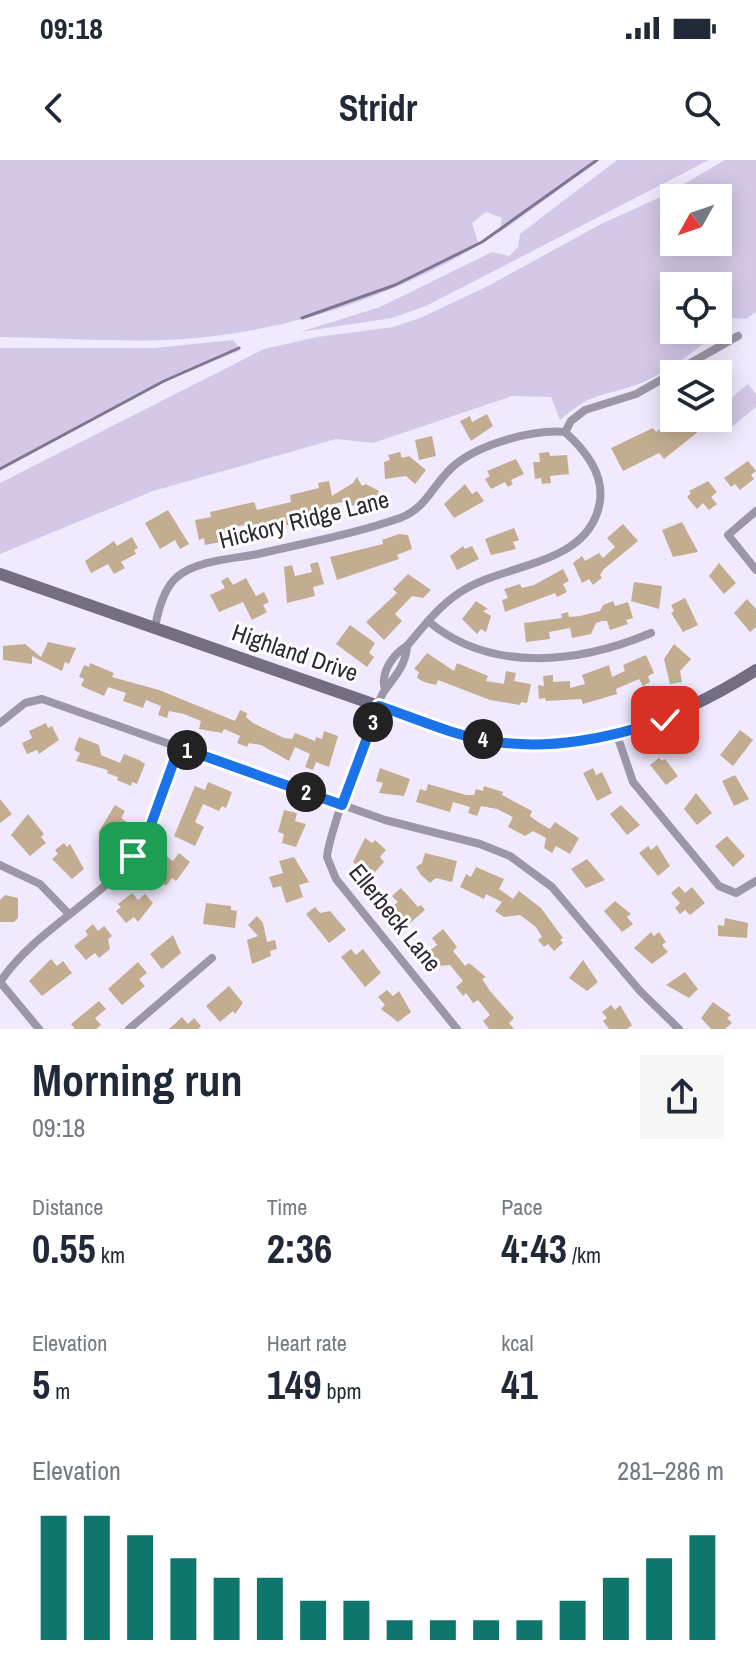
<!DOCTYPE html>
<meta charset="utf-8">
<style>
body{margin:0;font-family:"Archivo Narrow",sans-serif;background:#f6f6f7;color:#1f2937;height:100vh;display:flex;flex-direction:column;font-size:30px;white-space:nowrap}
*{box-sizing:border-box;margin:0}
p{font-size:26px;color:#747a83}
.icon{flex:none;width:44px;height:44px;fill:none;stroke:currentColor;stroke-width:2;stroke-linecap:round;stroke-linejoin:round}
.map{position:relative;height:869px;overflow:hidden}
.details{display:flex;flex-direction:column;background:#fff;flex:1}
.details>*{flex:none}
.needle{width:52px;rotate:230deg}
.fabs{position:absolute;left:660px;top:24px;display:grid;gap:16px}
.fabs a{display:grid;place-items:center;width:72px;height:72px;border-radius:0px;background:#fff;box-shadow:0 4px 20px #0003;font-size:40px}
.pin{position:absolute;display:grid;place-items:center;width:68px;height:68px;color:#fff;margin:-34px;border-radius:16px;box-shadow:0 4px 12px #0006}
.km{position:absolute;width:40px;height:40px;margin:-20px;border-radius:50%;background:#222;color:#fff;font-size:22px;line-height:40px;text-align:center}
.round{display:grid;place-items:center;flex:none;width:84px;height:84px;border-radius:0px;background:#f6f6f7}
.headline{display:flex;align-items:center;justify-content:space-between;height:136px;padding:0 32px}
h1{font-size:44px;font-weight:700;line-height:60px}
.stats{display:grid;grid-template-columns:repeat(3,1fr);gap:12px;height:136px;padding:8px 32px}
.stats div{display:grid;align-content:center}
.stats b{font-size:40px;font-weight:700}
.stats small{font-size:22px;font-weight:400}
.stats p{font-size:22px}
.chart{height:224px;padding:16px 32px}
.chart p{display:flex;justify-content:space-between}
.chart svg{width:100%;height:144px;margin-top:8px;stroke:#0f766e;stroke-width:6}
.status{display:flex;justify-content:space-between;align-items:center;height:56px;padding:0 40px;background:#fff;direction:ltr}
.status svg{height:22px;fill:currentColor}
header{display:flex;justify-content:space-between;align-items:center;height:104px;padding:0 32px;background:#fff;font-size:36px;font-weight:700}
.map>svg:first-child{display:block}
.green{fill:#d4c8e8;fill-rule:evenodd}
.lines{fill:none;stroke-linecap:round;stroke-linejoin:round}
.stream{stroke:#817692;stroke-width:3}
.building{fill:#c3ad91}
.street{stroke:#9c97a6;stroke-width:8}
.secondary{stroke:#756d83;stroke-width:12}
.route-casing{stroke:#fff;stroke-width:16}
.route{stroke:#1a73e8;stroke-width:10}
.labels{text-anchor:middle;stroke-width:6;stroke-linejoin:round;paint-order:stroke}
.street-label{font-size:24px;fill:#2c2733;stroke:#fff}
</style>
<div class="status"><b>09:18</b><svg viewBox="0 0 49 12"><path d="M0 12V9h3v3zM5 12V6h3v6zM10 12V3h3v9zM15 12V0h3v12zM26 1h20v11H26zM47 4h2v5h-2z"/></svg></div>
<header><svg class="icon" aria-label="back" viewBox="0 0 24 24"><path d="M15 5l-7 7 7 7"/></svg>Stridr<svg class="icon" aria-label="search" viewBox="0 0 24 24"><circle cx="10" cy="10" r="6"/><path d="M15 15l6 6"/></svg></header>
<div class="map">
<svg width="756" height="869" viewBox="0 0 756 869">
<rect width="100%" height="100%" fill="#f1eafe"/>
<g class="green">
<path d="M0,0H600L499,73L502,58L486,52L472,63L479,85C390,138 288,171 184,179C123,183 61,178 0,177Z"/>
<polygon points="617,0 709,0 426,146 392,158 300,172 380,147 492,92 509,96 518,87 520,74"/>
<path d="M725,0H756V152L746,159L730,158C712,181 660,218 633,226C596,238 592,233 560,260L551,237L512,236L373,283L336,279L153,331L0,394V323L264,189L317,177L393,167L420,158L488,126L601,64L665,35ZM674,38H718V82H674ZM674,126H718V170H674Z"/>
<polygon points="233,180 241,190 167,220 0,309 0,188 154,188"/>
<polygon points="748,224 756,234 756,247 728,270 718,258 718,249"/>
</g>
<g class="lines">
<g class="stream">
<polyline points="302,158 395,125 482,82 597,0"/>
<polyline points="0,309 164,221 239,188"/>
</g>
</g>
<g class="building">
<polygon points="674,246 674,258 704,258 709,263 664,299 659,293 623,311 611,288 653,268 656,272 668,262 663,256"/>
<polygon points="487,254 493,266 471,281 460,261 470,256 472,262"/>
<polygon points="432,276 436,296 419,300 415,280"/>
<polygon points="400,292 402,298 409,296 426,310 415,324 406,316 385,319 384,302 390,300 388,295"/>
<polygon points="549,292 550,296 567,295 569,314 550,316 551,323 542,324 541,318 535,319 533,302 540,302 539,293"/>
<polygon points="516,299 524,314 511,320 513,324 508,327 505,322 491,329 485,319 490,316 487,311"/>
<polygon points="748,301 756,311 751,315 754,319 740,330 735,324 731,327 724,318"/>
<polygon points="357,317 362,326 366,324 379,331 371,346 362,341 346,349 342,342 324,346 326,356 254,373 251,364 228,368 231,380 205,385 204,378 199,380 195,360 211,357 210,352 254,342 257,350 291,342 290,335 319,328 318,323 329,321 332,336 353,323"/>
<polygon points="708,321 717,332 711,337 717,344 709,350 703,343 697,349 687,337 691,333 689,331"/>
<polygon points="465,324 472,334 477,331 484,341 454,358 444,344"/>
<polygon points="168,350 189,384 180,389 175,380 160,389 145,363"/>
<polygon points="682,362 698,392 673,397 662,370"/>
<polygon points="623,364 638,381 604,409 600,415 602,418 593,425 589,419 582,423 573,403 582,396 585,401 599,393 603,398 615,387 607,378"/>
<polygon points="514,368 519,380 513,382 516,389 491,395 485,379"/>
<polygon points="399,374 408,375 412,389 397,395 399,399 337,420 330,397 383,384 382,380"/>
<polygon points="132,377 138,388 134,390 136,394 121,402 125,408 114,414 108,404 91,413 85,401 114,381 117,386"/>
<polygon points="463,386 465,389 472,386 479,399 457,410 450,396"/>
<polygon points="318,402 324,424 313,427 315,436 287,443 284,407 292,405 295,416 312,412 310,404"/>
<polygon points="719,403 736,423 724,434 709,416"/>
<polygon points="563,409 569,421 563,424 567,432 557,437 555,433 505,452 502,440 508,438 504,429 520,424 522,428 534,425"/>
<polygon points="408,414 431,430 423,438 412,436 395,454 402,461 384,480 366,462 397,433 393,429"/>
<polygon points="228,417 233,425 246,418 256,436 264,432 269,442 263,445 267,452 252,460 243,442 219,452 210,435 225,428 221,421"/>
<polygon points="634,422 662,426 659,449 631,441"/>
<polygon points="685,438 698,465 683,472 671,453 674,451 671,445"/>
<polygon points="747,439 756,449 756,467 750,472 734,453"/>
<polygon points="476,441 488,449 483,451 491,456 486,472 481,469 477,474 462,459"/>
<polygon points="613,441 615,446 628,442 633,458 626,460 628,464 610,470 607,461 602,461 596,463 591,474 572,478 570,468 549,472 550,479 526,482 524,463 562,458 561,454 568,452 569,457 580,456 600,451 603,445"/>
<polygon points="350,465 375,483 369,493 374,497 367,507 336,484"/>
<polygon points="48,482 76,488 69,504 65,502 62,511 32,496 32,504 3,500 3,486 25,484 41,497"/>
<polygon points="674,484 691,499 680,511 682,522 670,524 664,499"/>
<polygon points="427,493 454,511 457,503 488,516 486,521 504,524 506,511 516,513 514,521 531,524 527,543 521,542 520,545 490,540 438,520 436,525 424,522 417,518 419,512 414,509"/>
<polygon points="646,495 654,513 648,516 650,522 643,526 639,519 616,529 617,534 583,544 581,539 546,541 545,538 539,539 538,525 544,526 543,516 553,515 553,522 570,521 570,528 585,524 582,515 609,505 612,517 625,511 623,505"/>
<polygon points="90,503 114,513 112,517 159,530 235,561 240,550 247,553 246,557 253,563 284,578 292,579 295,573 315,581 316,577 322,579 324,571 338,576 329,607 316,602 313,610 305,607 310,594 295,587 289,601 261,585 249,583 247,587 237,583 240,576 224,569 222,573 199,569 201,561 184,554 169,551 167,558 158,555 161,546 146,540 143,548 123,541 126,533 108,527 104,536 81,526 84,519 79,517 84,505 89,507"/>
<polygon points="46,563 48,568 52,566 59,580 39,594 37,590 27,594 22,583 32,578 29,571"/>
<polygon points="740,570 753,580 733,606 720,595"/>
<polygon points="79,577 99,585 101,595 120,603 124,594 139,600 145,604 137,624 132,622 131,626 117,620 118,617 107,613 108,610 76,601 80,593 74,590"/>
<polygon points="659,598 662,601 665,599 678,616 666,625 650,605"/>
<polygon points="380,608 410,619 404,636 379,633 383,623 376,621"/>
<polygon points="593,608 596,615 602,612 612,633 597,641 583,613"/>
<polygon points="735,615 749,639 734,646 722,621"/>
<polygon points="208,622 232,632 226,648 222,646 219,651 203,644 195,662 204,667 195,686 174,676 195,626 205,630"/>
<polygon points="428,624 466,635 474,635 476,629 483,631 484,626 503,632 502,635 532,651 530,656 538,662 550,669 555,662 579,678 570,694 556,686 552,693 544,688 546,678 533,671 525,676 508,667 513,657 497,649 481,646 477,656 468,653 470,647 453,642 450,652 416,642 420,629 426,631"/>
<polygon points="696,633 712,653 697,665 684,649"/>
<polygon points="0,639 12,654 0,663"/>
<polygon points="115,645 125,651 121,658 128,663 113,682 98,673"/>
<polygon points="621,645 640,665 627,675 610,654"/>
<polygon points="284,650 297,653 295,661 306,664 296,687 282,683 284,674 278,672"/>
<polygon points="28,654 44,674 41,677 46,683 30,696 11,675"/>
<polygon points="727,676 745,696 733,707 715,686"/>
<polygon points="365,678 372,683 375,680 386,690 380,697 384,702 375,712 371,709 366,714 353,702"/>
<polygon points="64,683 67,687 70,684 84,709 72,719 52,699 58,694 55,690"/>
<polygon points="657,685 670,706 658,716 639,693 648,686 651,690"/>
<polygon points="179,693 190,702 176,721 172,718 166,726 154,717 157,713 153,711 165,695 173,701"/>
<polygon points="425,693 457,701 452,722 436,718 430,723 421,715 416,707 422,703"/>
<polygon points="294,697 309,722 299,725 303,737 286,743 281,726 273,728 269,717 283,713 279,701"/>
<polygon points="587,699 605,720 586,728 571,709"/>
<polygon points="476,707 504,719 499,729 513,739 519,731 541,748 563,778 560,780 563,783 554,791 548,784 544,787 538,780 542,777 536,767 520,755 504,757 495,751 502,742 486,734 484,739 460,727 466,714 471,717"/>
<polygon points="679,726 685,733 692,727 705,743 690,755 685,750 680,754 675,748 680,743 671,733"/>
<polygon points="401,728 418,747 421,745 425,750 410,763 391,748 398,742 392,736"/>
<polygon points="132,733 138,740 145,734 153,743 138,762 134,757 126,763 116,751 121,747 118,744"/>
<polygon points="5,735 18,738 18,758 14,762 0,762 0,740"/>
<polygon points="615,741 631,754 627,757 633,764 622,772 604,751"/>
<polygon points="206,743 231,746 231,750 237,751 235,768 203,764"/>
<polygon points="315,747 320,753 330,751 346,770 329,783 306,754"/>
<polygon points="257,756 263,763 267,782 275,780 277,789 270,791 271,796 252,804 247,780 258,776 248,765"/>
<polygon points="725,758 748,763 747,778 718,776 718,765 724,766"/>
<polygon points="93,764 98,771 104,766 112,776 108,779 110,789 99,798 95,793 86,800 74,786 88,775 85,771"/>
<polygon points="443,769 457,787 453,791 465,806 469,803 486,817 482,819 490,831 514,858 509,863 514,869 489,869 483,861 490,855 478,840 473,843 466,833 463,836 456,827 463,821 450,805 441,806 429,791 437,785 432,778"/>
<polygon points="651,772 654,776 659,772 666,782 662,785 668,792 652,804 634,788"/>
<polygon points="173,775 181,793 162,809 150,794"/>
<polygon points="351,789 356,795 363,789 381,813 365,827 341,797"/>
<polygon points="51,799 57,806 63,801 72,813 42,836 29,821"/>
<polygon points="583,800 598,822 587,831 569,818"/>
<polygon points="138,802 147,813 139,819 145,826 122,845 108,829"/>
<polygon points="685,812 698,829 689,838 666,825"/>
<polygon points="229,826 243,843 235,854 233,851 220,862 206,846"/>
<polygon points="387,830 393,836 399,831 411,852 398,862 381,849 385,845 378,837"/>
<polygon points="99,841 106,849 95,858 101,865 96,869 75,869 71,864"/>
<polygon points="713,842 731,855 727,858 732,863 725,869 711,869 701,858"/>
<polygon points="611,845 615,850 620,845 632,865 627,869 609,869 603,861 607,858 602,852"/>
<polygon points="182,857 188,864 194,858 201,866 198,869 169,869"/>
</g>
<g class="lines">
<g class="street">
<polyline points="565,272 571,261 585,250 636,234 738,176"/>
<polyline points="756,351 728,375 756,410"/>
<path d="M428,461C491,514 580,503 651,473"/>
<path d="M155,467C158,451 164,428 177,417C197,400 233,399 258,394C305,383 354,374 400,358C428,348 434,321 456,304C481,284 533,269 565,272"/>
<path d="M407,486C406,505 395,516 385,530C374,545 328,678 327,697L336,719L457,869"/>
<path d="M385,529C380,513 393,494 407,486C422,468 438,447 459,433C504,402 590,407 600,341C604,313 584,289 565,272"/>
<polyline points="0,563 25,543 42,539 385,660 480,684 510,696 552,727 640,831 679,869"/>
<polyline points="617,575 633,622 719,726 736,733 756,721"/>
<polyline points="0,705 40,724 68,753"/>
<path d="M0,822C35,770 96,744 134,695C157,665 167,622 179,587"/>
<polyline points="0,822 39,869"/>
<polyline points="129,869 212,798"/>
</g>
<path class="secondary" d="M0,414L433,565C453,571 473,579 493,581C591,592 674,562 756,510"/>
</g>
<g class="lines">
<g class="route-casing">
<path id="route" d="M133,696L149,670L179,587L342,645L379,546C415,558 452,575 490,581C549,591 609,578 665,560"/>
</g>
<use href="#route" class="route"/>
</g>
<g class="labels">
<g class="street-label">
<text transform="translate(304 360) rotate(-14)" y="8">Hickory Ridge Lane</text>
<text transform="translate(295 493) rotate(19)" y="8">Highland Drive</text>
<text transform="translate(395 758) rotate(51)" y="8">Ellerbeck Lane</text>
</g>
</g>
</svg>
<div class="fabs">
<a><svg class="needle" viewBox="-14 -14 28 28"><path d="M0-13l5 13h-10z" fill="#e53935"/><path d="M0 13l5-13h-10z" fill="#747a83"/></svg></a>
<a><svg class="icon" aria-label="locate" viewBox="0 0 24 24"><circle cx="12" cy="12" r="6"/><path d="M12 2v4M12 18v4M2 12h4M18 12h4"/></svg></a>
<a><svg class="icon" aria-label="layers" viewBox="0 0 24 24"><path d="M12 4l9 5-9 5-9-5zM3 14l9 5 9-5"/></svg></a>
</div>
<div class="pin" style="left:133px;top:696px;background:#1e9e55"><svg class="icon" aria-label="arrive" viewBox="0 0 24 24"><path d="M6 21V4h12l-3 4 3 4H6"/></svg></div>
<div class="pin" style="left:665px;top:560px;background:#d93025"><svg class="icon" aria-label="check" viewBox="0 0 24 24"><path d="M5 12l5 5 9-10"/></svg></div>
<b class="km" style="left:187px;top:590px">1</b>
<b class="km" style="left:306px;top:632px">2</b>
<b class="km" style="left:373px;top:562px">3</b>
<b class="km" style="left:483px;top:579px">4</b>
</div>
<section class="details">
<div class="headline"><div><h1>Morning run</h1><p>09:18</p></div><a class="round"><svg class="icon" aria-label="share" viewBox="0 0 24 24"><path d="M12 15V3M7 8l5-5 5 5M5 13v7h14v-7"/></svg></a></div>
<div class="stats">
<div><p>Distance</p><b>0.55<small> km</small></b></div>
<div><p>Time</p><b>2:36</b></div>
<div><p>Pace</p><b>4:43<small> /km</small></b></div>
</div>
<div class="stats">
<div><p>Elevation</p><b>5<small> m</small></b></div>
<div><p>Heart rate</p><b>149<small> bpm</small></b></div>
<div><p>kcal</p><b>41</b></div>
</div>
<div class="chart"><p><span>Elevation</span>281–286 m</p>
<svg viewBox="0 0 160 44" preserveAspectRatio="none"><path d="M5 44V6M15 44V6M25 44V12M35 44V19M45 44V25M55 44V25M65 44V32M75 44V32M85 44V38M95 44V38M105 44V38M115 44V38M125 44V32M135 44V25M145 44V19M155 44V12"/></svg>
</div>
</section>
